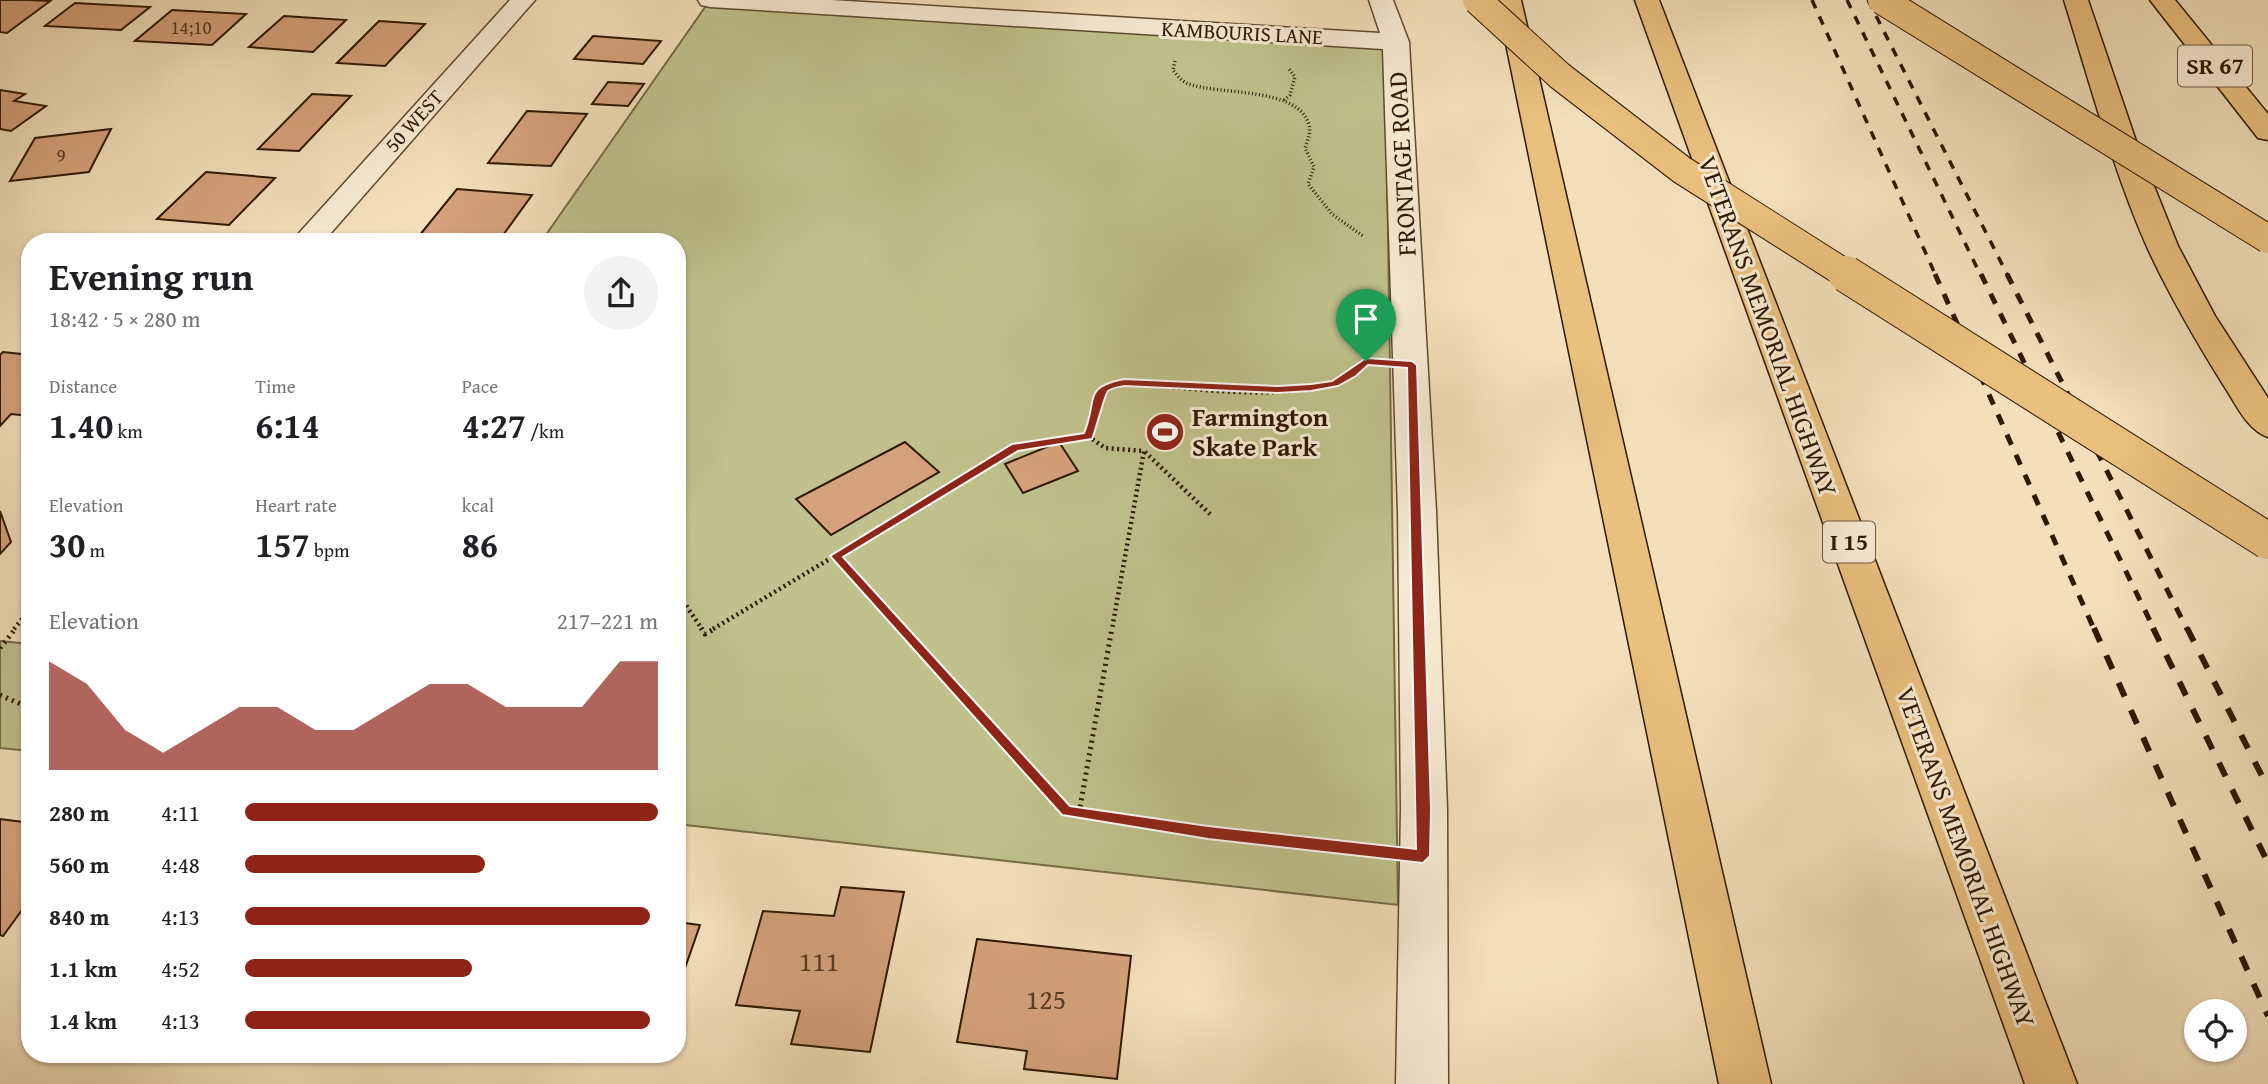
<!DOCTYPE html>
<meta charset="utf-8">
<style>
body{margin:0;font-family:"Gentium Book Plus",serif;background:#f2f2f2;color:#202124;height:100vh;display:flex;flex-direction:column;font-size:26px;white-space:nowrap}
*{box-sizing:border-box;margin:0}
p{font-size:23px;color:#757577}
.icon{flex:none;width:38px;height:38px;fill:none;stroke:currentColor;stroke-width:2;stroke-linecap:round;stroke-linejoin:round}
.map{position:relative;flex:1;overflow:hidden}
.side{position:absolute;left:21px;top:233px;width:665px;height:830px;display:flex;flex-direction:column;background:#fff;border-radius:28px;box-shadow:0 2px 5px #0004}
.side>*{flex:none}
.fabs{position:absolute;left:2184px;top:999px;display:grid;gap:14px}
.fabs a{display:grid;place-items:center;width:63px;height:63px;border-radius:50%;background:#fff;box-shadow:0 2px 5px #0004;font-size:35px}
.pin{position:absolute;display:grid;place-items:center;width:60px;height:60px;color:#fff;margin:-72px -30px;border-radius:50% 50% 50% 0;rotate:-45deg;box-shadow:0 0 7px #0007}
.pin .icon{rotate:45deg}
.round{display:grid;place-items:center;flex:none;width:74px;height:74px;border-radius:37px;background:#f2f2f2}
.overview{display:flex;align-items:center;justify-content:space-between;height:119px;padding:0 28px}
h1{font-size:38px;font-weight:700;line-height:52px}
.figures{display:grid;grid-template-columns:repeat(3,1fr);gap:10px;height:119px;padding:7px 28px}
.figures div{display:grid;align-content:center}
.figures b{font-size:35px;font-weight:700}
.figures small{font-size:19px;font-weight:400}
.figures p{font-size:19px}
.chart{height:196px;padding:14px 28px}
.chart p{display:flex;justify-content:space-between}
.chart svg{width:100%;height:126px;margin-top:7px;fill:#8f2418;opacity:.7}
ul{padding:0 28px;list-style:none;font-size:23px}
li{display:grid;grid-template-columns:112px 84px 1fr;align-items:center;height:52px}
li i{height:18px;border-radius:9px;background:#8f2418}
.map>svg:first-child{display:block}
.green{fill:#c0c18c;stroke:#766c46;stroke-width:2}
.building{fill:#d6a27b;stroke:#2d1800;stroke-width:2}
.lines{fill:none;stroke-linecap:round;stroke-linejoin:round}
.minor-casing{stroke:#5e4a2f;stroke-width:3}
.highway-casing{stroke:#2d1800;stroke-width:3}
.path-far2{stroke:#2d1800;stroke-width:3.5;stroke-dasharray:1 2.5;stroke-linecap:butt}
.path-far1{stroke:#2d1800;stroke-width:4.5;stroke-dasharray:2 3.5;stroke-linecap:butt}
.path{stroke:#2d1800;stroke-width:5;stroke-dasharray:2 4.5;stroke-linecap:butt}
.minor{fill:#f7ebd3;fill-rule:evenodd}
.highway{fill:#eac07e;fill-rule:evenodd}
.rail-far2{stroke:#2d1800;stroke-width:3.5;stroke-dasharray:9 9;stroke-linecap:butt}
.rail-far1{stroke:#2d1800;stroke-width:5;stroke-dasharray:11 11;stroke-linecap:butt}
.rail{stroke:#2d1800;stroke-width:6;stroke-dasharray:15 15;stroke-linecap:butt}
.highway-bridge-far1-casing{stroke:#2d1800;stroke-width:30;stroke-linecap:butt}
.highway-bridge-casing{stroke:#2d1800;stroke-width:38;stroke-linecap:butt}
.highway-bridge-far1{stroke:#eac07e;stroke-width:28}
.highway-bridge{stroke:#eac07e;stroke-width:36}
.route{fill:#8f2418;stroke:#fff;stroke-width:2;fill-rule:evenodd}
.labels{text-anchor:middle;stroke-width:6;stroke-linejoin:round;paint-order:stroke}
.far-number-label{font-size:19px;fill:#573a1f}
.far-street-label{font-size:21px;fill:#2d1800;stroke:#f7ebd3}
.shield{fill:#f7ebd3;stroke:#6a573f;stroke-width:2}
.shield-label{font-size:24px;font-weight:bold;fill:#2d1800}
.street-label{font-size:26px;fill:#2d1800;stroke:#f7ebd3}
.poi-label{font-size:26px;font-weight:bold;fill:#2d1800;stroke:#f7ebd3;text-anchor:start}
.near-number-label{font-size:28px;fill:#573a1f}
</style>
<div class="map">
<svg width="2268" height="1084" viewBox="0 0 2268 1084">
<rect width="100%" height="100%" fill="#f3e0bb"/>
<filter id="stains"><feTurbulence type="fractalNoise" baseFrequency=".00286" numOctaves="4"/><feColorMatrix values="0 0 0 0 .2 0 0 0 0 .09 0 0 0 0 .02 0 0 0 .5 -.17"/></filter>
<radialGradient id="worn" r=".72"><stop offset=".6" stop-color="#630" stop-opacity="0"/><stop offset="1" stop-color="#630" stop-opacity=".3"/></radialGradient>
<g class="green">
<polygon points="710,0 1385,34 1398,905 677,824 677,242 541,242"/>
<polygon points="0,641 30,644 30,751 0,748"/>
</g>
<g class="building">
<polygon points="0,0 28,0 50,1 7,33 0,32"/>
<polygon points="75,3 150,7 121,30 45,26"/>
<polygon points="172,10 246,14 212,45 135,41"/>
<polygon points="284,16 346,20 313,52 249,47"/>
<polygon points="379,21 425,24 385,66 337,63"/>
<polygon points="593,36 661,41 643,64 574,59"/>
<polygon points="608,82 644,84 628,106 592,104"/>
<polygon points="0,90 25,94 14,101 46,106 11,131 0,129"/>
<polygon points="312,94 351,96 299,151 258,149"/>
<polygon points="527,111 587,114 551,166 488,163"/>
<polygon points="111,129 89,172 10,181 35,138"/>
<polygon points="206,172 275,178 229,225 157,219"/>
<polygon points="457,189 532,195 498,242 419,236"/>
<polygon points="3,352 30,355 30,416 11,414 0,426 0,355"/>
<polygon points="905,442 939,472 831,535 796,499"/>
<polygon points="1059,442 1078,471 1023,493 1005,464"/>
<polygon points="0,511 11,542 0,554"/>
<polygon points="0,819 30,823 30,899 3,936 0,935"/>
<polygon points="841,887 904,892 870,1052 791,1044 800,1011 736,1005 763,911 834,916"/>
<polygon points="677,922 700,925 677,991"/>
<polygon points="977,939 1131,956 1117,1079 1024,1069 1027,1051 957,1042"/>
</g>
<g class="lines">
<g class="minor-casing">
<g id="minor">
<polygon points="510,0 535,0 323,242 291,242"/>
<polygon points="698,0 831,0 1380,33 1369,0 1393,0 1409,42 1436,511 1447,809 1448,1084 1396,1084 1401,809 1398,511 1383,49 710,7 701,5"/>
</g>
</g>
<g class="highway-casing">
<g id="highway">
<polygon points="1497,0 1521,0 1771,1084 1719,1084"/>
<polygon points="1635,0 1659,0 2077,1084 2025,1084"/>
<path d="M2064,0H2088L2136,141L2178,246L2215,316L2268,398V437C2247,430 2236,404 2224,386C2196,341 2169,295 2147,247C2112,167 2090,83 2064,0Z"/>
<polygon points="2150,0 2175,0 2268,114 2268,140 2258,138"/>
</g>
</g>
<g class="path-far2">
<path d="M1175,61L1173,70C1177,75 1182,82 1189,84C1219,95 1295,87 1308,122C1312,131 1308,139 1305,148L1314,167L1308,184L1332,214L1363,236"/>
<polyline points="1284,100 1290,95 1295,77 1289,69"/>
</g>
<g class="path-far1">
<polyline points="1088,436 1105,448 1144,451 1112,629"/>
<polyline points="1145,452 1211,515"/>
<polyline points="835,556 902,629"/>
<polyline points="677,592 702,629"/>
<polyline points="14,629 30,609"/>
<path d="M713,629L1016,447L1088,436C1100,409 1092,390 1124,383C1189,387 1270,402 1333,383C1348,379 1356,366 1369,361"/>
</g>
<g class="path">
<polyline points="701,628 705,634 716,628"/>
<polyline points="900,628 1067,811 1208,832 1376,851"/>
<polyline points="0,648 16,628"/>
<polyline points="0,695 30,708"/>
<polyline points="1079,813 1112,628"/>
</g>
<use href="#minor" class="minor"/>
<use href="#highway" class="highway"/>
<g class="rail-far2">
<polyline points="1812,0 1936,276"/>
<polyline points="1847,0 1981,276"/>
<polyline points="1868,0 2008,276"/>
</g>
<g class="rail-far1">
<polyline points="1935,274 2094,629"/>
<polyline points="1981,274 2154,629"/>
<polyline points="2007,274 2187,629"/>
</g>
<g class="rail">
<polyline points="2094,628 2268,1016"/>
<polyline points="2153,628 2268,863"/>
<polyline points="2187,628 2268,788"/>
</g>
<g class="highway-bridge-far1-casing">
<g id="highway-bridge-far1">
<polyline points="1477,0 1560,76 1682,170 1849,276"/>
<polyline points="1882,0 2268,239"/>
</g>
</g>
<g class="highway-bridge-casing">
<polyline id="highway-bridge" points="1846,274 2268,541"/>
</g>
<use href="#highway-bridge-far1" class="highway-bridge-far1"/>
<use href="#highway-bridge" class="highway-bridge"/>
</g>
<path class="route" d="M1366,358L1412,361L1417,365L1431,809L1430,856L1423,863L1208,839L1062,815L830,556L1012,444L1084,433C1098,400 1082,387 1124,379L1278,386L1311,384L1332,381ZM1368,365L1407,368L1416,849L1208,826L1070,806L843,557L1018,451L1092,439C1096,430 1105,393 1108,391C1112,388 1119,387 1124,386L1278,393L1311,391L1338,386L1356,376Z"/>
<defs>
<g id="stadium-disc" transform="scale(2.0125)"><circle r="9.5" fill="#8f2418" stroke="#f7ebd3"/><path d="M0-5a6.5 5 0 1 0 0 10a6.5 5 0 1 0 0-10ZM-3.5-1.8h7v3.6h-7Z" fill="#fff"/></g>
</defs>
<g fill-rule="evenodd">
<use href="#stadium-disc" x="1165" y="432"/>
</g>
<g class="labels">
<g class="far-number-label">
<text x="191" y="34">14;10</text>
<text x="61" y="162">9</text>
</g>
<g class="far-street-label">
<text transform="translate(1242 33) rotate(3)" y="7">KAMBOURIS LANE</text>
<text transform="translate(414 121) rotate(-48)" y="7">50 WEST</text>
</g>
<g class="shield">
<rect x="2178" y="45.5" width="74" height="41" rx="5"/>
<rect x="1823" y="521.5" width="52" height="41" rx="5"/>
</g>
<g class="shield-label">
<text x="2215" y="74">SR 67</text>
<text x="1849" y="550">I 15</text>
</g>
<g class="street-label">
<text transform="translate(1402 164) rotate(-93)" y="9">FRONTAGE ROAD</text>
<text transform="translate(1768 326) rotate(70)" y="9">VETERANS MEMORIAL HIGHWAY</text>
<text transform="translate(1966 857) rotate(70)" y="9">VETERANS MEMORIAL HIGHWAY</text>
</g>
<g class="poi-label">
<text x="1192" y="426">Farmington<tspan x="1192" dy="30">Skate Park</tspan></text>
</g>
<g class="near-number-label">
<text x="819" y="971">111</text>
<text x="1046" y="1009">125</text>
</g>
</g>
<rect width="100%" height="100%" filter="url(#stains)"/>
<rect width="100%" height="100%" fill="url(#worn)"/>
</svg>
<div class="fabs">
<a><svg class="icon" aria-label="locate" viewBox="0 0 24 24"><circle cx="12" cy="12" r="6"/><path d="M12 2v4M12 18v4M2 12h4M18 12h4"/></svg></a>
</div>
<div class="pin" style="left:1366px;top:361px;background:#1e9e55"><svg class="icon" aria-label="arrive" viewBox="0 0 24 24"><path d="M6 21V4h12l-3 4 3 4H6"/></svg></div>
<section class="side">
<div class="overview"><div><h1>Evening run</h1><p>18:42 · 5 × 280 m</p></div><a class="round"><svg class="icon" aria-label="share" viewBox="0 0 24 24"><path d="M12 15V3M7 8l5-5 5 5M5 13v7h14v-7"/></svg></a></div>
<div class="figures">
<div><p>Distance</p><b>1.40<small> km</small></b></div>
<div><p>Time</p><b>6:14</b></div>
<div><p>Pace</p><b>4:27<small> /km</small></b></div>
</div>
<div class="figures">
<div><p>Elevation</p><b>30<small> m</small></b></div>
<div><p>Heart rate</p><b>157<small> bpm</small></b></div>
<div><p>kcal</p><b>86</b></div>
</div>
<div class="chart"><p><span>Elevation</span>217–221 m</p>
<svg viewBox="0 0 160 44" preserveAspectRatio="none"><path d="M0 44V6L10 14L20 30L30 38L40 30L50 22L60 22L70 30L80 30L90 22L100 14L110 14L120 22L130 22L140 22L150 6L160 6V44z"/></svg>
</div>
<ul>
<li><b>280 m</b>4:11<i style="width:100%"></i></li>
<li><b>560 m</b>4:48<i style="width:58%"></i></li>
<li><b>840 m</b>4:13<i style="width:98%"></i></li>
<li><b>1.1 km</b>4:52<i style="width:55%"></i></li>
<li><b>1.4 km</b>4:13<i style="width:98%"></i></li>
</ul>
</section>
</div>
